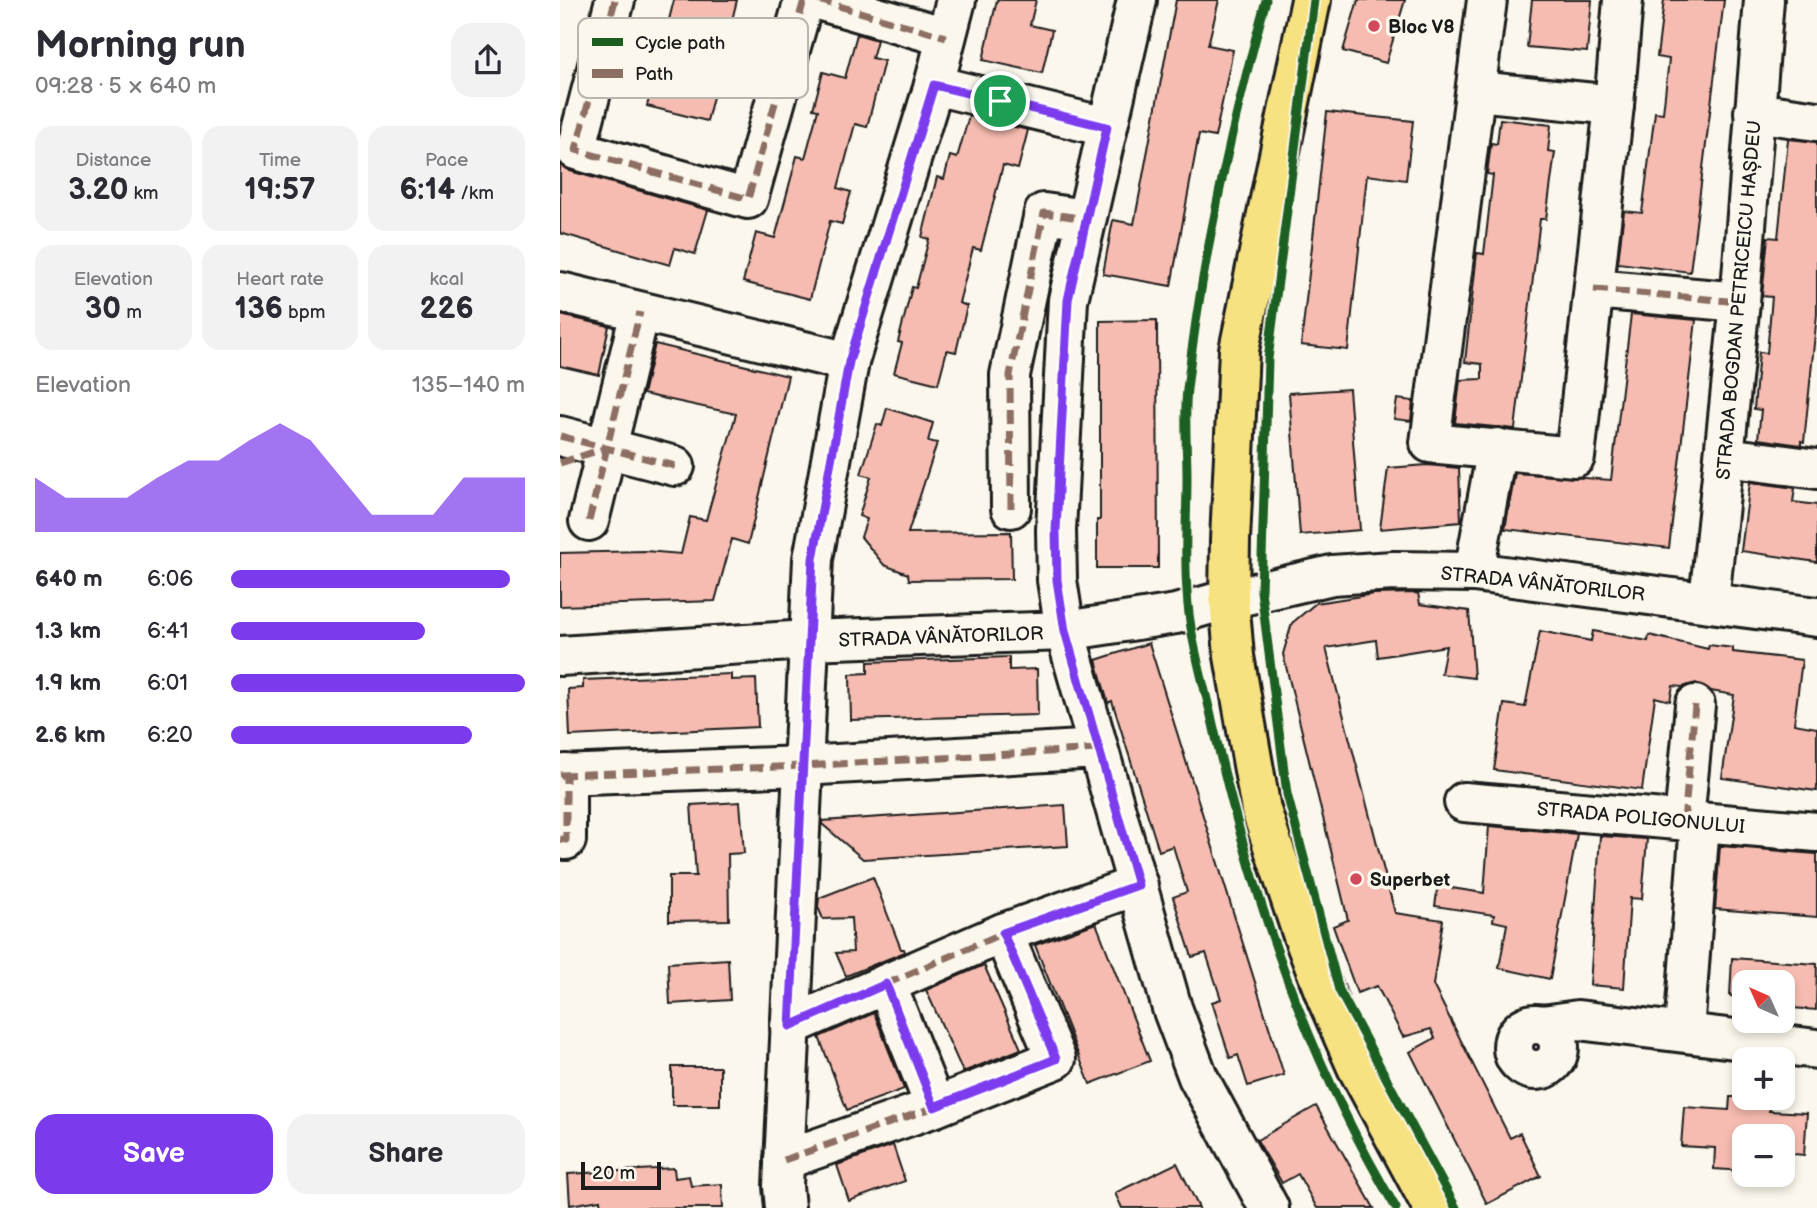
<!DOCTYPE html>
<meta charset="utf-8">
<style>
body{margin:0;font-family:"Balsamiq Sans",sans-serif;background:#f2f2f3;color:#2b2b33;height:100vh;display:flex;flex-direction:column;font-size:26px;white-space:nowrap}
*{box-sizing:border-box;margin:0}
p{font-size:23px;color:#7c7c81}
.icon{flex:none;width:38px;height:38px;fill:none;stroke:currentColor;stroke-width:2;stroke-linecap:round;stroke-linejoin:round}
.map{position:relative;flex:1;overflow:hidden}
.side{display:flex;flex-direction:column;background:#fff;width:560px}
.side>*{flex:none}
.needle{width:46px;rotate:315deg}
.buttons{position:absolute;left:1172px;top:970px;display:grid;gap:14px}
.buttons a{display:grid;place-items:center;width:63px;height:63px;border-radius:14px;background:#fff;box-shadow:0 4px 10px #0003;font-size:35px}
.scale{position:absolute;left:21px;bottom:18px;width:80px;box-sizing:border-box;padding-left:7px;border:4px solid #1c1c1c;border-top:0;font-size:19px;line-height:24px;white-space:nowrap;color:#1c1c1c;-webkit-text-stroke:5px #fbf7ec;paint-order:stroke}
.pin{position:absolute;display:grid;place-items:center;width:60px;height:60px;color:#fff;margin:-30px;border:4px solid #fff;border-radius:50%;box-shadow:0 2px 7px #0007}
.round{display:grid;place-items:center;flex:none;width:74px;height:74px;border-radius:21px;background:#f2f2f3}
.summary{display:flex;align-items:center;justify-content:space-between;height:119px;padding:0 35px}
h1{font-size:38px;font-weight:600;line-height:52px}
.metrics{display:grid;grid-template-columns:repeat(3,1fr);gap:10px;height:119px;padding:7px 35px}
.metrics div{display:grid;align-content:center;border-radius:18px;background:#f2f2f3;text-align:center}
.metrics b{font-size:30px;font-weight:600}
.metrics small{font-size:19px;font-weight:400}
.metrics p{font-size:19px}
.chart{height:196px;padding:14px 35px}
.chart p{display:flex;justify-content:space-between}
.chart svg{width:100%;height:126px;margin-top:7px;fill:#7c3aed;opacity:.7}
.primary-button{display:flex;gap:14px;margin-top:auto;padding:14px 35px}
.primary-button a{flex:1;height:80px;border-radius:21px;background:#7c3aed;color:#fff;font-size:28px;font-weight:600;line-height:80px;text-align:center}
.primary-button a+a{background:#f2f2f3;color:#2b2b33}
ul{padding:0 35px;list-style:none;font-size:23px}
li{display:grid;grid-template-columns:112px 84px 1fr;align-items:center;height:52px}
li i{height:18px;border-radius:9px;background:#7c3aed}
main{display:flex;flex:1;min-height:0}
.map>svg:first-child{display:block}
.building{fill:#f7bcb1;stroke:#1c1c1c;stroke-width:2}
.lines{fill:none;stroke-linecap:round;stroke-linejoin:round}
.minor-casing{stroke:#1c1c1c;stroke-width:44}
.major-casing{stroke:#1c1c1c;stroke-width:44}
.minor{stroke:#fbf7ec;stroke-width:38}
.major{stroke:#f7e281;stroke-width:38}
.quiet{stroke:#8d6e63;stroke-width:7;stroke-dasharray:14 7;stroke-linecap:butt}
.cycleway-casing{stroke:#fbf7ec;stroke-width:13}
.cycleway{stroke:#1b5e20;stroke-width:9}
.route-casing{stroke:#fff;stroke-width:14}
.route{stroke:#7c3aed;stroke-width:9}
.poi-dot{fill:#d1495b;stroke:#fbf7ec;stroke-width:2.5}
.labels{text-anchor:middle;stroke-width:7;stroke-linejoin:round;paint-order:stroke}
.poi-label{font-size:19px;font-weight:bold;fill:#1c1c1c;stroke:#fbf7ec;text-anchor:start}
.street-label{font-size:19px;fill:#1c1c1c;stroke:#fbf7ec}
.key{fill:#fbf7ec;stroke:#b8b5ae;stroke-width:2}
.key-label{font-size:19px;fill:#1c1c1c}
</style>
<main>
<section class="side">
<div class="summary"><div><h1>Morning run</h1><p>09:28 · 5 × 640 m</p></div><a class="round"><svg class="icon" aria-label="share" viewBox="0 0 24 24"><path d="M12 15V3M7 8l5-5 5 5M5 13v7h14v-7"/></svg></a></div>
<div class="metrics">
<div><p>Distance</p><b>3.20<small> km</small></b></div>
<div><p>Time</p><b>19:57</b></div>
<div><p>Pace</p><b>6:14<small> /km</small></b></div>
</div>
<div class="metrics">
<div><p>Elevation</p><b>30<small> m</small></b></div>
<div><p>Heart rate</p><b>136<small> bpm</small></b></div>
<div><p>kcal</p><b>226</b></div>
</div>
<div class="chart"><p><span>Elevation</span>135–140 m</p>
<svg viewBox="0 0 160 44" preserveAspectRatio="none"><path d="M0 44V25L10 32L20 32L30 32L40 25L50 19L60 19L70 12L80 6L90 12L100 25L110 38L120 38L130 38L140 25L150 25L160 25V44z"/></svg>
</div>
<ul>
<li><b>640 m</b>6:06<i style="width:95%"></i></li>
<li><b>1.3 km</b>6:41<i style="width:66%"></i></li>
<li><b>1.9 km</b>6:01<i style="width:100%"></i></li>
<li><b>2.6 km</b>6:20<i style="width:82%"></i></li>
</ul>
<div class="primary-button"><a>Save</a><a>Share</a></div>
</section>
<div class="map">
<svg width="1257" height="1208" viewBox="0 0 1257 1208">
<rect width="100%" height="100%" fill="#fbf7ec"/>
<filter id="ink" filterUnits="userSpaceOnUse"><feTurbulence type="fractalNoise" baseFrequency=".0143" numOctaves="2"/><feDisplacementMap in="SourceGraphic" scale="14" xChannelSelector="R" yChannelSelector="G"/><feConvolveMatrix kernelMatrix="1 2 1 2 8 2 1 2 1" color-interpolation-filters="sRGB"/></filter>
<g filter="url(#ink)">
<g class="building">
<polygon points="114,0 177,0 147,121 87,106"/>
<polygon points="437,0 476,0 470,25 492,30 482,73 423,60"/>
<polygon points="616,0 659,0 648,45 673,50 655,137 639,134 611,286 543,274 553,220 574,224"/>
<polygon points="798,0 845,0 826,63 783,51"/>
<polygon points="972,0 1032,0 1027,52 967,47"/>
<polygon points="1104,0 1164,0 1130,272 1058,263 1064,211 1082,213 1095,112 1103,113 1109,59 1097,57"/>
<polygon points="297,34 317,40 312,58 324,61 307,127 295,124 278,188 291,192 282,224 270,221 250,299 183,282 196,233 215,238 237,156 245,158 258,110 253,109 263,72 285,78"/>
<polygon points="767,112 853,121 846,180 807,175 788,350 741,345"/>
<polygon points="409,116 468,130 458,169 443,165 421,250 413,248 399,303 407,306 396,352 387,350 378,384 334,373 342,343 338,342 352,287 356,288 369,239 362,237 377,177 384,179 390,156 397,158"/>
<polygon points="940,119 991,125 988,151 995,152 986,219 980,219 955,429 895,423 900,380 922,379 922,364 905,362 917,253 924,254 933,175 927,174 931,143 937,144"/>
<polygon points="1228,139 1257,142 1257,314 1244,442 1241,441 1241,445 1198,439 1201,410 1194,409 1199,352 1207,353 1212,297 1202,296 1208,237 1218,238"/>
<polygon points="0,165 10,171 148,210 135,254 115,248 110,265 0,233"/>
<polygon points="1071,314 1136,320 1109,548 945,529 955,473 1051,480"/>
<polygon points="0,315 49,326 39,375 0,366"/>
<polygon points="597,320 598,568 537,568 537,520 540,520 540,321"/>
<polygon points="95,344 228,376 188,544 172,539 155,601 0,606 0,553 85,551 121,554 130,517 146,520 176,414 83,394"/>
<polygon points="789,389 800,530 740,535 729,393"/>
<polygon points="837,399 853,401 851,421 834,419"/>
<polygon points="327,408 373,423 368,441 377,443 348,533 451,532 452,579 349,580 348,574 324,565 301,537 307,519 299,516 311,477 301,474 317,424 322,426"/>
<polygon points="867,465 899,468 901,522 820,529 828,468"/>
<polygon points="1190,482 1235,488 1233,502 1257,505 1257,562 1181,551"/>
<polygon points="858,593 860,604 909,611 914,678 881,674 886,646 818,657 816,640 766,648 835,913 883,920 873,985 950,1138 960,1133 981,1176 927,1204 850,1052 875,1038 871,1029 843,1037 817,986 797,993 773,926 788,920 723,654 732,623 756,603 814,594"/>
<polygon points="980,631 1031,641 1033,631 1088,641 1089,635 1148,649 1149,645 1173,648 1173,652 1242,660 1234,724 1257,728 1257,791 1162,778 1174,695 1151,691 1136,683 1123,687 1113,686 1110,701 1095,697 1082,790 934,770 944,704 965,707"/>
<polygon points="589,643 724,1075 688,1086 678,1055 670,1058 652,1002 661,999 646,953 632,957 613,897 627,892 613,846 599,851 552,701 548,703 536,660"/>
<polygon points="449,657 449,670 477,669 478,715 291,720 290,674 308,673 308,662"/>
<polygon points="171,674 171,680 196,679 198,727 10,736 8,689 23,688 23,680"/>
<polygon points="180,802 184,853 168,854 169,920 109,921 109,876 136,876 131,805"/>
<polygon points="505,805 508,846 303,859 262,824 262,821"/>
<polygon points="929,826 1017,834 990,979 939,968 947,924 933,921 934,915 875,906 878,886 924,893"/>
<polygon points="1040,836 1087,839 1082,899 1070,898 1064,988 1030,985"/>
<polygon points="1160,846 1257,854 1257,917 1155,909"/>
<polygon points="313,877 341,949 344,949 345,952 286,976 276,953 293,952 291,918 263,919 258,907 259,898"/>
<polygon points="536,923 590,1061 530,1084 475,945"/>
<polygon points="1172,958 1257,964 1256,1010 1233,1008 1234,1000 1223,999 1223,982 1185,982 1185,997 1170,996"/>
<polygon points="168,959 170,1000 110,1004 108,963"/>
<polygon points="424,965 461,1049 403,1072 366,990"/>
<polygon points="314,1013 344,1089 287,1110 259,1037"/>
<rect x="112" y="1067" width="48" height="38"/>
<polygon points="1170,1097 1210,1097 1209,1111 1247,1113 1244,1155 1223,1153 1223,1136 1185,1136 1185,1171 1154,1169 1155,1148 1121,1146 1124,1107 1169,1110"/>
<polygon points="756,1106 814,1208 757,1208 738,1174 722,1183 697,1140"/>
<polygon points="333,1145 345,1181 289,1201 277,1165"/>
<polygon points="617,1163 639,1208 562,1208 555,1193"/>
<polygon points="114,1168 115,1178 129,1176 131,1186 162,1184 163,1208 41,1208 40,1200 10,1205 8,1174"/>
</g>
<g class="lines">
<g class="minor-casing">
<g id="minor">
<polyline points="55,0 16,150 188,199 244,0"/>
<polyline points="258,0 386,37"/>
<polyline points="577,0 508,300 496,530 497,580 505,631 612,1008 638,1077 709,1208"/>
<polyline points="927,0 870,443 1015,457 1054,105"/>
<polyline points="374,85 546,127"/>
<polyline points="917,91 1054,105 1063,0"/>
<polyline points="1194,112 1257,121"/>
<polyline points="1034,289 1180,302"/>
<polyline points="0,292 289,362"/>
<polyline points="0,436 115,466"/>
<polyline points="1165,457 1257,469"/>
<polyline points="451,508 450,375 484,213 526,219"/>
<polyline points="29,521 80,312"/>
<polyline points="914,572 937,448"/>
<polyline points="1149,601 1180,302 1204,0"/>
<polyline points="0,656 247,640 505,631 616,614 669,599 772,575 833,571 914,572 1257,617"/>
<polyline points="0,775 242,766 538,749"/>
<polyline points="904,802 1257,832"/>
<polyline points="1124,821 1135,705"/>
<polyline points="0,839 6,840 6,774"/>
<polyline points="326,984 375,1107"/>
<circle cx="976" cy="1047" r="23"/>
<polyline points="983,1025 1018,1020 1257,1049"/>
<polyline points="230,1026 443,933 578,885"/>
<polyline points="1124,1031 1140,823"/>
<polyline points="224,1160 375,1107 496,1059 443,933"/>
<polyline points="225,1208 223,1186 253,559 289,362 374,85 396,0"/>
</g>
</g>
<g class="major-casing">
<polyline id="major" points="751,0 679,350 670,540 669,599 674,656 701,810 743,936 767,999 797,1067 873,1208"/>
</g>
<use href="#minor" class="minor"/>
<use href="#major" class="major"/>
<g class="quiet">
<polyline points="55,0 16,150 188,199 244,0"/>
<polyline points="258,0 386,37"/>
<polyline points="1034,289 1180,302"/>
<polyline points="0,436 115,466"/>
<polyline points="0,463 46,448"/>
<polyline points="451,508 450,375 484,213 526,219"/>
<polyline points="29,521 80,312"/>
<polyline points="0,775 242,766 538,749"/>
<polyline points="1124,821 1135,705"/>
<polyline points="0,839 6,840 6,774"/>
<polyline points="326,984 375,1107"/>
<polyline points="230,1026 443,933 578,885"/>
<polyline points="224,1160 375,1107 496,1059 443,933"/>
</g>
<g class="cycleway-casing">
<g id="cycleway">
<path d="M706,0C671,127 642,258 627,389C624,418 627,448 627,477C627,515 624,553 627,591C629,638 645,687 655,733C693,900 748,1060 836,1208"/>
<polyline points="754,0 708,359 701,591 727,794 779,990 896,1208"/>
</g>
</g>
<use href="#cycleway" class="cycleway"/>
</g>
</g>
<g class="lines" filter="url(#ink)">
<g class="route-casing">
<polygon id="route" points="374,85 547,127 508,300 496,530 497,580 505,631 578,885 443,933 496,1059 374,1107 326,984 230,1026 253,559 289,362"/>
</g>
<use href="#route" class="route"/>
</g>
<g class="poi-dot">
<circle cx="814" cy="26" r="7"/>
<circle cx="796" cy="879" r="7"/>
</g>
<g class="labels">
<g class="poi-label">
<text x="828" y="33">Bloc V8</text>
<text x="810" y="886">Superbet</text>
</g>
<g class="street-label">
<text transform="translate(1178 300) rotate(-85)" y="7">STRADA BOGDAN PETRICEICU HAȘDEU</text>
<text transform="translate(983 583) rotate(6)" y="7">STRADA VÂNĂTORILOR</text>
<text transform="translate(381 636) rotate(-2)" y="7">STRADA VÂNĂTORILOR</text>
<text transform="translate(1081 817) rotate(5)" y="7">STRADA POLIGONULUI</text>
</g>
</g>
<rect x="18" y="18" width="230" height="80" rx="10" class="key"/>
<rect x="32" y="38" width="31" height="8" fill="#1b5e20"/>
<rect x="32" y="69" width="31" height="9" fill="#8d6e63"/>
<g class="key-label">
<text x="75" y="49">Cycle path</text>
<text x="75" y="80">Path</text>
</g>
</svg>
<div class="buttons">
<a><svg class="needle" viewBox="-14 -14 28 28"><path d="M0-13l5 13h-10z" fill="#e53935"/><path d="M0 13l5-13h-10z" fill="#7c7c81"/></svg></a>
<a>+</a>
<a>−</a>
</div>
<div class="scale">20 m</div>
<div class="pin" style="left:440px;top:101px;background:#1e9e55"><svg class="icon" aria-label="arrive" viewBox="0 0 24 24"><path d="M6 21V4h12l-3 4 3 4H6"/></svg></div>
</div>
</main>
